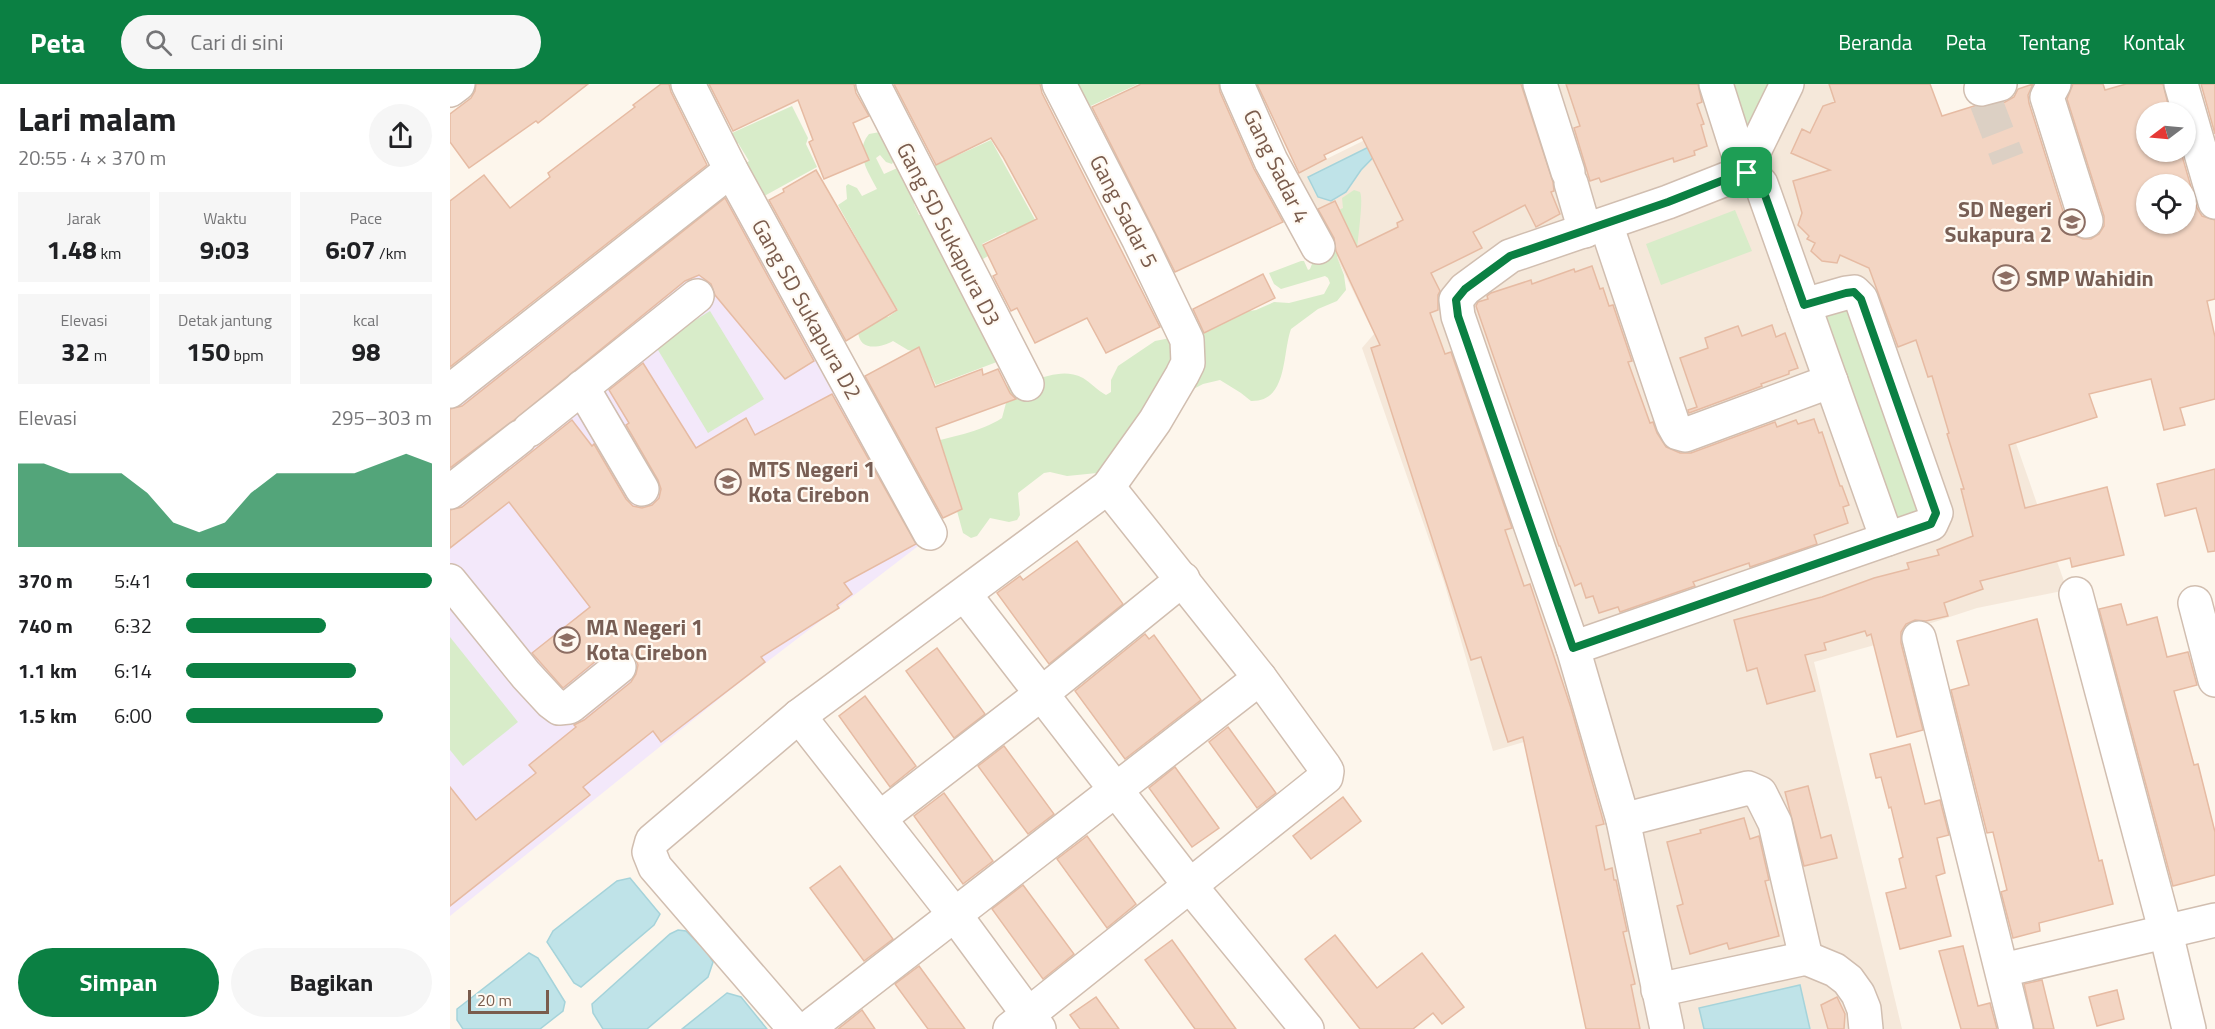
<!DOCTYPE html>
<html lang="id">
<meta charset="utf-8">
<style>
body{margin:0;font-family:"Titillium Web",sans-serif;background:#f6f6f6;color:#202124;height:100vh;display:flex;flex-direction:column;font-size:22px;white-space:nowrap}
*{box-sizing:border-box;margin:0}
p{font-size:20px;color:#757577}
.icon{flex:none;width:33px;height:33px;fill:none;stroke:currentColor;stroke-width:2;stroke-linecap:round;stroke-linejoin:round}
.map{position:relative;flex:1;overflow:hidden}
.sheet{display:flex;flex-direction:column;background:#fff;width:450px}
.sheet>*{flex:none}
.needle{width:39px;rotate:254deg}
.controls{position:absolute;left:1686px;top:18px;display:grid;gap:12px}
.controls a{display:grid;place-items:center;width:60px;height:60px;border-radius:50%;background:#fff;box-shadow:0 2px 4px #0004;font-size:30px}
.scale{position:absolute;left:18px;bottom:15px;width:81px;box-sizing:border-box;padding-left:6px;border:3px solid #7a5c4d;border-top:0;font-size:16px;line-height:21px;white-space:nowrap;color:#7a5c4d;-webkit-text-stroke:4px #fffaf3;paint-order:stroke}
.pin{position:absolute;display:grid;place-items:center;width:51px;height:51px;color:#fff;margin:-26px;border-radius:12px;box-shadow:0 3px 9px #0006}
.round{display:grid;place-items:center;flex:none;width:63px;height:63px;border-radius:32px;background:#f6f6f6}
.summary{display:flex;align-items:center;justify-content:space-between;height:102px;padding:0 18px}
h1{font-size:33px;font-weight:700;line-height:45px}
.metrics{display:grid;grid-template-columns:repeat(3,1fr);gap:9px;height:102px;padding:6px 18px}
.metrics div{display:grid;align-content:center;border-radius:0px;background:#f6f6f6;text-align:center}
.metrics b{font-size:26px;font-weight:700}
.metrics small{font-size:16px;font-weight:400}
.metrics p{font-size:16px}
.chart{height:168px;padding:12px 18px}
.chart p{display:flex;justify-content:space-between}
.chart svg{width:100%;height:108px;margin-top:6px;fill:#0b8043;opacity:.7}
.primary-button{display:flex;gap:12px;margin-top:auto;padding:12px 18px}
.primary-button a{flex:1;height:69px;border-radius:36px;background:#0b8043;color:#fff;font-size:24px;font-weight:700;line-height:69px;text-align:center}
.primary-button a+a{background:#f6f6f6;color:#202124}
ul{padding:0 18px;list-style:none;font-size:20px}
li{display:grid;grid-template-columns:96px 72px 1fr;align-items:center;height:45px}
li i{height:15px;border-radius:8px;background:#0b8043}
header{display:flex;align-items:center;gap:36px;box-sizing:border-box;height:84px;padding:0 30px;background:#0b8043;color:#fff}
header strong{font-size:28px}
nav{display:flex;gap:33px;margin-inline-start:auto;font-size:21px}
.search{width:420px;height:54px;background:#f6f6f6;display:flex;align-items:center;gap:15px;box-sizing:border-box;padding:0 21px;border-radius:33px;color:#757577;font-size:22px}
main{display:flex;flex:1;min-height:0}
.map>svg:first-child{display:block}
.residential{fill:#f5e8da}
.education{fill:#f3e8fa}
.green{fill:#d8ecc9}
.water{fill:#bfe3e8;stroke:#a5d3da;stroke-width:1.5}
.building{fill:#f3d5c3;stroke:#e6bba3;stroke-width:1.5;fill-rule:evenodd}
.lines{fill:none;stroke-linecap:round;stroke-linejoin:round}
.minor-tunnel{stroke:#dcd0c4;stroke-width:33;stroke-dasharray:33 16;stroke-linecap:butt}
.minor-casing{stroke:#d1beb0;stroke-width:36}
.minor{stroke:#fff;stroke-width:33}
.route-casing{stroke:#fff;stroke-width:12}
.route{stroke:#0b8043;stroke-width:8}
.labels{text-anchor:middle;stroke-width:4.5;stroke-linejoin:round;paint-order:stroke}
.street-label{font-size:22px;fill:#7a5c4d;stroke:#fffaf3}
.education-label{font-size:22px;font-weight:bold;fill:#785e54;stroke:#fffaf3;text-anchor:start}
</style>
<header>
<strong>Peta</strong>
<div class="search"><svg class="icon" aria-label="search" viewBox="0 0 24 24"><circle cx="10" cy="10" r="6"/><path d="M15 15l6 6"/></svg>Cari di sini</div>
<nav><a>Beranda</a><a>Peta</a><a>Tentang</a><a>Kontak</a></nav>
</header>
<main>
<section class="sheet">
<div class="summary"><div><h1>Lari malam</h1><p>20:55 · 4 × 370 m</p></div><a class="round"><svg class="icon" aria-label="share" viewBox="0 0 24 24"><path d="M12 15V3M7 8l5-5 5 5M5 13v7h14v-7"/></svg></a></div>
<div class="metrics">
<div><p>Jarak</p><b>1.48<small> km</small></b></div>
<div><p>Waktu</p><b>9:03</b></div>
<div><p>Pace</p><b>6:07<small> /km</small></b></div>
</div>
<div class="metrics">
<div><p>Elevasi</p><b>32<small> m</small></b></div>
<div><p>Detak jantung</p><b>150<small> bpm</small></b></div>
<div><p>kcal</p><b>98</b></div>
</div>
<div class="chart"><p><span>Elevasi</span>295–303 m</p>
<svg viewBox="0 0 160 44" preserveAspectRatio="none"><path d="M0 44V10L10 10L20 14L30 14L40 14L50 22L60 34L70 38L80 34L90 22L100 14L110 14L120 14L130 14L140 10L150 6L160 10V44z"/></svg>
</div>
<ul>
<li><b>370 m</b>5:41<i style="width:100%"></i></li>
<li><b>740 m</b>6:32<i style="width:57%"></i></li>
<li><b>1.1 km</b>6:14<i style="width:69%"></i></li>
<li><b>1.5 km</b>6:00<i style="width:80%"></i></li>
</ul>
<div class="primary-button"><a>Simpan</a><a>Bagikan</a></div>
</section>
<div class="map">
<svg width="1765" height="945" viewBox="0 0 1765 945">
<rect width="100%" height="100%" fill="#fdf6ec"/>
<polygon class="residential" points="986,0 1441,0 1617,506 1527,524 1463,545 1464,550 1364,578 1452,945 1136,945 1074,658 1043,667 994,498 912,264 924,250 846,90 994,17"/>
<polygon class="education" points="278,93 476,456 279,607 0,832 0,313"/>
<g class="green">
<polygon points="617,0 688,0 632,26"/>
<polygon points="1280,0 1322,0 1297,46"/>
<polygon points="342,22 358,54 356,60 367,83 307,116 288,86 299,77 288,59 276,66 271,54"/>
<path d="M430,48L444,76L442,80L436,78L430,71L426,74L434,90L454,81L465,118L464,120L469,131H478L552,276L486,301L470,269L458,266L443,257C430,264 409,268 408,247L435,230L438,233L448,226L435,206L426,203L374,225L367,211L370,202L418,175L388,121L397,115L396,102L398,100L407,104L412,112L427,105C418,88 404,68 419,50Z"/>
<polygon points="541,56 599,161 570,176 556,148 532,160 538,172 528,178 473,87"/>
<path d="M904,106L910,108C914,116 907,157 907,170L889,171L887,173L894,191L896,206L887,217L868,225L841,245C832,270 838,318 801,317L791,309L770,296L753,300L715,320L658,385L647,389L617,392L600,388L594,389L568,409L570,431L567,436L559,438L540,434L527,452L521,454L513,449L504,416L476,360C501,352 529,349 552,334L556,319L558,297C566,297 574,297 582,296C601,292 614,285 633,294C641,299 647,306 656,311L661,308V296L668,282L705,257L746,249L787,229L806,226L824,218L839,219L874,210L880,199L878,194L875,192L831,205L824,200L819,189L851,177H854L858,186L860,185L882,129L893,124L892,114Z"/>
<polygon points="1285,126 1302,167 1211,201 1196,160"/>
<polygon points="1395,221 1475,423 1448,439 1371,228"/>
<polygon points="260,227 314,315 258,349 205,261"/>
<polygon points="0,553 68,638 13,682 0,666"/>
</g>
<g class="water">
<polygon points="947,49 911,86 896,108 881,117 868,113 858,93"/>
<polygon points="180,794 210,830 204,841 131,903 124,899 97,858 103,847 167,797"/>
<polygon points="228,846 236,847 257,868 263,878 258,893 197,945 153,945 143,929 142,920 220,850"/>
<polygon points="79,869 88,874 115,918 113,927 90,945 13,945 7,936 7,925"/>
<polygon points="1350,901 1360,945 1254,945 1249,924"/>
<polygon points="277,909 291,913 317,945 232,945"/>
</g>
<g class="building">
<polygon points="26,0 138,0 88,39 86,37 19,84 0,58 0,30 21,14 25,7"/>
<polygon points="211,0 219,0 221,8 257,81 0,283 0,117 34,91 60,124 100,93 98,89 185,23 183,21"/>
<polygon points="259,0 404,0 406,9 419,32 403,39 419,76 374,95 359,58 363,56 348,16 283,47"/>
<polygon points="444,0 590,0 592,9 710,243 656,269 637,234 585,259 567,224 561,227 543,192 547,190 533,161 587,135 553,73 541,54 486,81"/>
<polygon points="691,0 769,0 770,8 804,85 833,138 725,188 642,23"/>
<polygon points="807,0 1071,0 1103,98 1104,107 1101,108 1110,130 1086,143 1075,121 1023,148 1032,164 981,189 990,207 988,211 988,226 980,229 995,270 1001,268 1062,444 1055,446 1074,502 1080,500 1121,624 1151,729 1154,740 1146,742 1155,786 1162,784 1164,796 1166,796 1177,847 1173,848 1185,900 1181,901 1190,945 1136,945 1073,653 1058,658 1031,573 1021,576 921,264 930,261 886,167 884,154 868,125 885,117 907,163 948,143 947,139 953,136 912,53 874,71 876,75 849,89"/>
<polygon points="1116,0 1248,0 1252,18 1247,20 1254,40 1251,41 1257,62 1244,67 1245,71 1224,78 1223,74 1151,98 1149,94 1140,97 1124,44 1130,42"/>
<path d="M1379,0H1480L1492,32L1524,22L1535,23L1555,18L1564,13L1568,5L1583,0L1578,11L1579,19L1618,143L1624,151L1633,155H1641L1649,150L1654,142V132L1617,15L1623,0H1653L1655,6L1676,0H1713L1720,28H1696V68H1731L1747,124L1752,132L1765,136V215L1757,217L1765,253V315L1730,324L1735,341L1714,346L1701,295L1639,310L1647,333L1559,361L1575,424L1657,403L1674,471L1622,483L1620,474L1530,497L1533,505L1494,519L1498,532L1476,537L1465,536L1456,540L1451,548V559L1473,646L1447,653L1421,550L1417,552L1415,547L1374,559L1376,566L1355,571L1365,607L1317,620L1307,584L1297,587L1284,536L1372,513L1424,494L1459,485L1457,479L1489,471L1487,466L1523,452L1511,405H1514L1497,350L1499,349L1482,292L1478,293L1466,256L1448,263L1419,184L1390,171L1387,179L1372,177L1361,167L1365,159L1357,155L1359,152L1348,141L1352,129L1343,97L1380,86L1341,69L1352,45L1360,49L1373,22L1385,18ZM1696,100H1736V140H1696Z"/>
<polygon points="1751,0 1765,0 1765,50"/>
<polygon points="366,86 447,226 396,257 319,116 334,108 333,105"/>
<polygon points="275,114 364,277 335,295 265,211 261,200 249,191 235,197 64,336 0,384 0,325 12,322"/>
<polygon points="1142,182 1150,205 1153,204 1159,222 1163,221 1182,277 1178,278 1200,339 1203,338 1207,349 1216,363 1230,369 1241,369 1325,338 1327,343 1346,336 1348,340 1364,335 1369,349 1372,348 1390,402 1392,402 1399,421 1393,423 1398,439 1364,451 1367,460 1300,483 1299,479 1243,498 1245,502 1170,528 1168,523 1149,529 1143,512 1136,514 1131,499 1125,502 1110,462 1109,462 1026,222 1028,218 1038,215 1037,212 1041,209 1081,196 1082,200 1124,185 1125,188"/>
<polygon points="813,190 825,214 754,249 743,225"/>
<polygon points="1322,241 1326,253 1335,249 1348,284 1339,287 1339,290 1311,300 1312,302 1239,329 1238,326 1247,323 1230,274 1258,264 1255,254 1288,242 1292,252"/>
<polygon points="469,263 485,303 532,285 533,291 548,285 560,309 566,315 486,344 512,425 493,434 415,292"/>
<polygon points="193,279 246,364 296,334 305,351 382,310 466,460 394,499 402,510 387,521 389,524 311,573 315,578 211,658 203,647 133,703 140,711 0,822 0,703 26,736 86,689 79,681 126,643 124,641 134,636 181,598 186,590 188,581 184,572 176,566 166,565 157,568 113,604 82,569 140,523 59,418 0,464 0,426 12,423 122,336 142,362 144,360 176,415 183,422 192,424 202,421 209,414 211,405 208,396 176,341 179,339 159,306"/>
<polygon points="1765,385 1765,467 1758,468 1746,424 1715,432 1707,400"/>
<polygon points="627,457 673,520 599,580 547,509 570,492 573,496"/>
<polygon points="1671,520 1677,541 1707,533 1717,573 1738,568 1747,601 1724,607 1744,681 1748,680 1765,748 1765,791 1723,802 1649,525"/>
<polygon points="1587,535 1649,777 1652,776 1663,820 1589,839 1590,847 1563,854 1551,808 1557,806 1543,748 1537,749 1501,606 1519,601 1507,557"/>
<polygon points="695,550 699,555 704,551 751,616 675,675 625,607"/>
<polygon points="487,564 535,630 504,654 456,587"/>
<polygon points="415,612 466,682 440,703 389,632"/>
<polygon points="778,643 826,709 807,724 759,658"/>
<polygon points="1460,660 1475,720 1490,716 1499,751 1487,754 1495,789 1486,792 1501,852 1450,865 1436,809 1456,804 1449,775 1453,773 1441,723 1439,724 1431,693 1426,694 1420,670"/>
<polygon points="554,662 604,730 578,750 528,682"/>
<polygon points="725,683 769,744 742,763 699,704"/>
<polygon points="1358,702 1371,754 1381,751 1387,774 1354,782 1335,708"/>
<polygon points="494,709 543,777 513,800 464,732"/>
<polygon points="893,713 911,737 861,775 843,752"/>
<polygon points="1294,734 1300,755 1309,752 1319,796 1315,797 1329,852 1279,865 1277,859 1240,870 1227,822 1233,820 1217,758 1251,749 1250,746"/>
<polygon points="637,752 686,820 657,844 607,775"/>
<polygon points="390,782 443,855 414,877 360,804"/>
<polygon points="573,801 624,870 593,895 542,825"/>
<polygon points="885,851 927,904 972,869 1014,923 992,940 983,929 963,945 910,945 855,875"/>
<polygon points="722,856 786,945 745,945 695,876"/>
<polygon points="1513,862 1528,922 1540,919 1547,945 1511,945 1489,867"/>
<polygon points="469,882 515,945 478,945 445,900"/>
<polygon points="1592,896 1604,945 1584,945 1574,900"/>
<polygon points="1667,906 1674,935 1647,942 1639,913"/>
<polygon points="646,913 669,945 630,945 620,931"/>
<polygon points="1387,913 1395,930 1394,945 1378,945 1371,921"/>
<polygon points="412,926 425,945 388,945"/>
</g>
<g class="lines">
<polyline class="minor-tunnel" points="1536,18 1558,75"/>
<g class="minor-casing">
<g id="minor">
<polyline points="238,0 281,86 480,449"/>
<polyline points="423,0 577,300"/>
<polyline points="787,0 821,77 868,163"/>
<polyline points="1090,0 1118,88"/>
<polyline points="1266,0 1294,88 1303,91 1311,100 1437,455"/>
<polyline points="1604,0 1597,13 1636,137"/>
<polyline points="1731,0 1765,118"/>
<polyline points="1531,5 1550,0"/>
<polyline points="0,6 8,0"/>
<polyline points="1121,99 1135,147"/>
<polyline points="1156,140 1223,340 1228,349 1235,351 1381,297"/>
<polyline points="132,303 192,405"/>
<polyline points="0,307 281,86"/>
<polyline points="79,346 247,212"/>
<polyline points="0,408 70,353"/>
<polyline points="0,497 76,591 101,618 109,624 119,623 122,621 169,583"/>
<polyline points="1626,510 1716,849 1739,945"/>
<polyline points="515,511 741,803 857,945"/>
<polyline points="1745,519 1765,596"/>
<polyline points="1469,554 1566,945"/>
<polyline points="1123,564 1481,440 1486,429 1411,215 1404,208 1396,209 1354,221"/>
<polyline points="349,632 505,831 589,945"/>
<polyline points="430,734 591,610 733,495"/>
<polyline points="1173,736 1298,704 1310,709 1325,739 1356,874"/>
<polyline points="1553,886 1765,836"/>
<polyline points="1208,906 1356,874 1385,886 1398,896 1408,910 1414,925 1416,945"/>
<polyline points="345,945 205,783 199,768 202,757 349,632 658,403 705,337 732,291 738,279 737,256 689,156 609,0"/>
<polyline points="357,945 810,594"/>
<polyline points="560,945 876,693 877,687 874,682 810,594 658,403"/>
<polyline points="1217,945 1173,736 1123,564 1008,232 1006,216 1015,205 1060,172 1218,118 1294,88 1337,0"/>
</g>
</g>
<use href="#minor" class="minor"/>
</g>
<g class="lines">
<g class="route-casing">
<polygon id="route" points="1294,88 1303,91 1311,100 1354,221 1396,209 1404,208 1411,215 1486,429 1481,440 1123,564 1008,232 1006,216 1015,205 1060,172 1218,118"/>
</g>
<use href="#route" class="route"/>
</g>
<defs>
<g id="school-ring" transform="scale(1.35)"><circle r="9.5" fill="#fffaf3" stroke="#8d6e63" stroke-width="1.5"/><path d="M0-5L7-2L0 1L-7-2ZM-4 1L0 2.5L4 1V4Q0 6-4 4Z" fill="#8d6e63"/></g>
</defs>
<g fill-rule="evenodd">
<use href="#school-ring" x="1622" y="138"/>
<use href="#school-ring" x="1556" y="194"/>
<use href="#school-ring" x="278" y="398"/>
<use href="#school-ring" x="117" y="556"/>
</g>
<g class="labels">
<g class="street-label">
<text transform="translate(827 82) rotate(64)" y="8">Gang Sadar 4</text>
<text transform="translate(674 127) rotate(63)" y="8">Gang Sadar 5</text>
<text transform="translate(499 150) rotate(63)" y="8">Gang SD Sukapura D3</text>
<text transform="translate(357 225) rotate(61)" y="8">Gang SD Sukapura D2</text>
</g>
<g class="education-label">
<text x="1602" y="133" text-anchor="end">SD Negeri<tspan x="1602" dy="25">Sukapura 2</tspan></text>
<text x="1576" y="202">SMP Wahidin</text>
<text x="298" y="393">MTS Negeri 1<tspan x="298" dy="25">Kota Cirebon</tspan></text>
<text x="136" y="551">MA Negeri 1<tspan x="136" dy="25">Kota Cirebon</tspan></text>
</g>
</g>
</svg>
<div class="controls">
<a><svg class="needle" viewBox="-14 -14 28 28"><path d="M0-13l5 13h-10z" fill="#e53935"/><path d="M0 13l5-13h-10z" fill="#757577"/></svg></a>
<a><svg class="icon" aria-label="locate" viewBox="0 0 24 24"><circle cx="12" cy="12" r="6"/><path d="M12 2v4M12 18v4M2 12h4M18 12h4"/></svg></a>
</div>
<div class="scale">20 m</div>
<div class="pin" style="left:1297px;top:89px;background:#1e9e55"><svg class="icon" aria-label="arrive" viewBox="0 0 24 24"><path d="M6 21V4h12l-3 4 3 4H6"/></svg></div>
</div>
</main>
